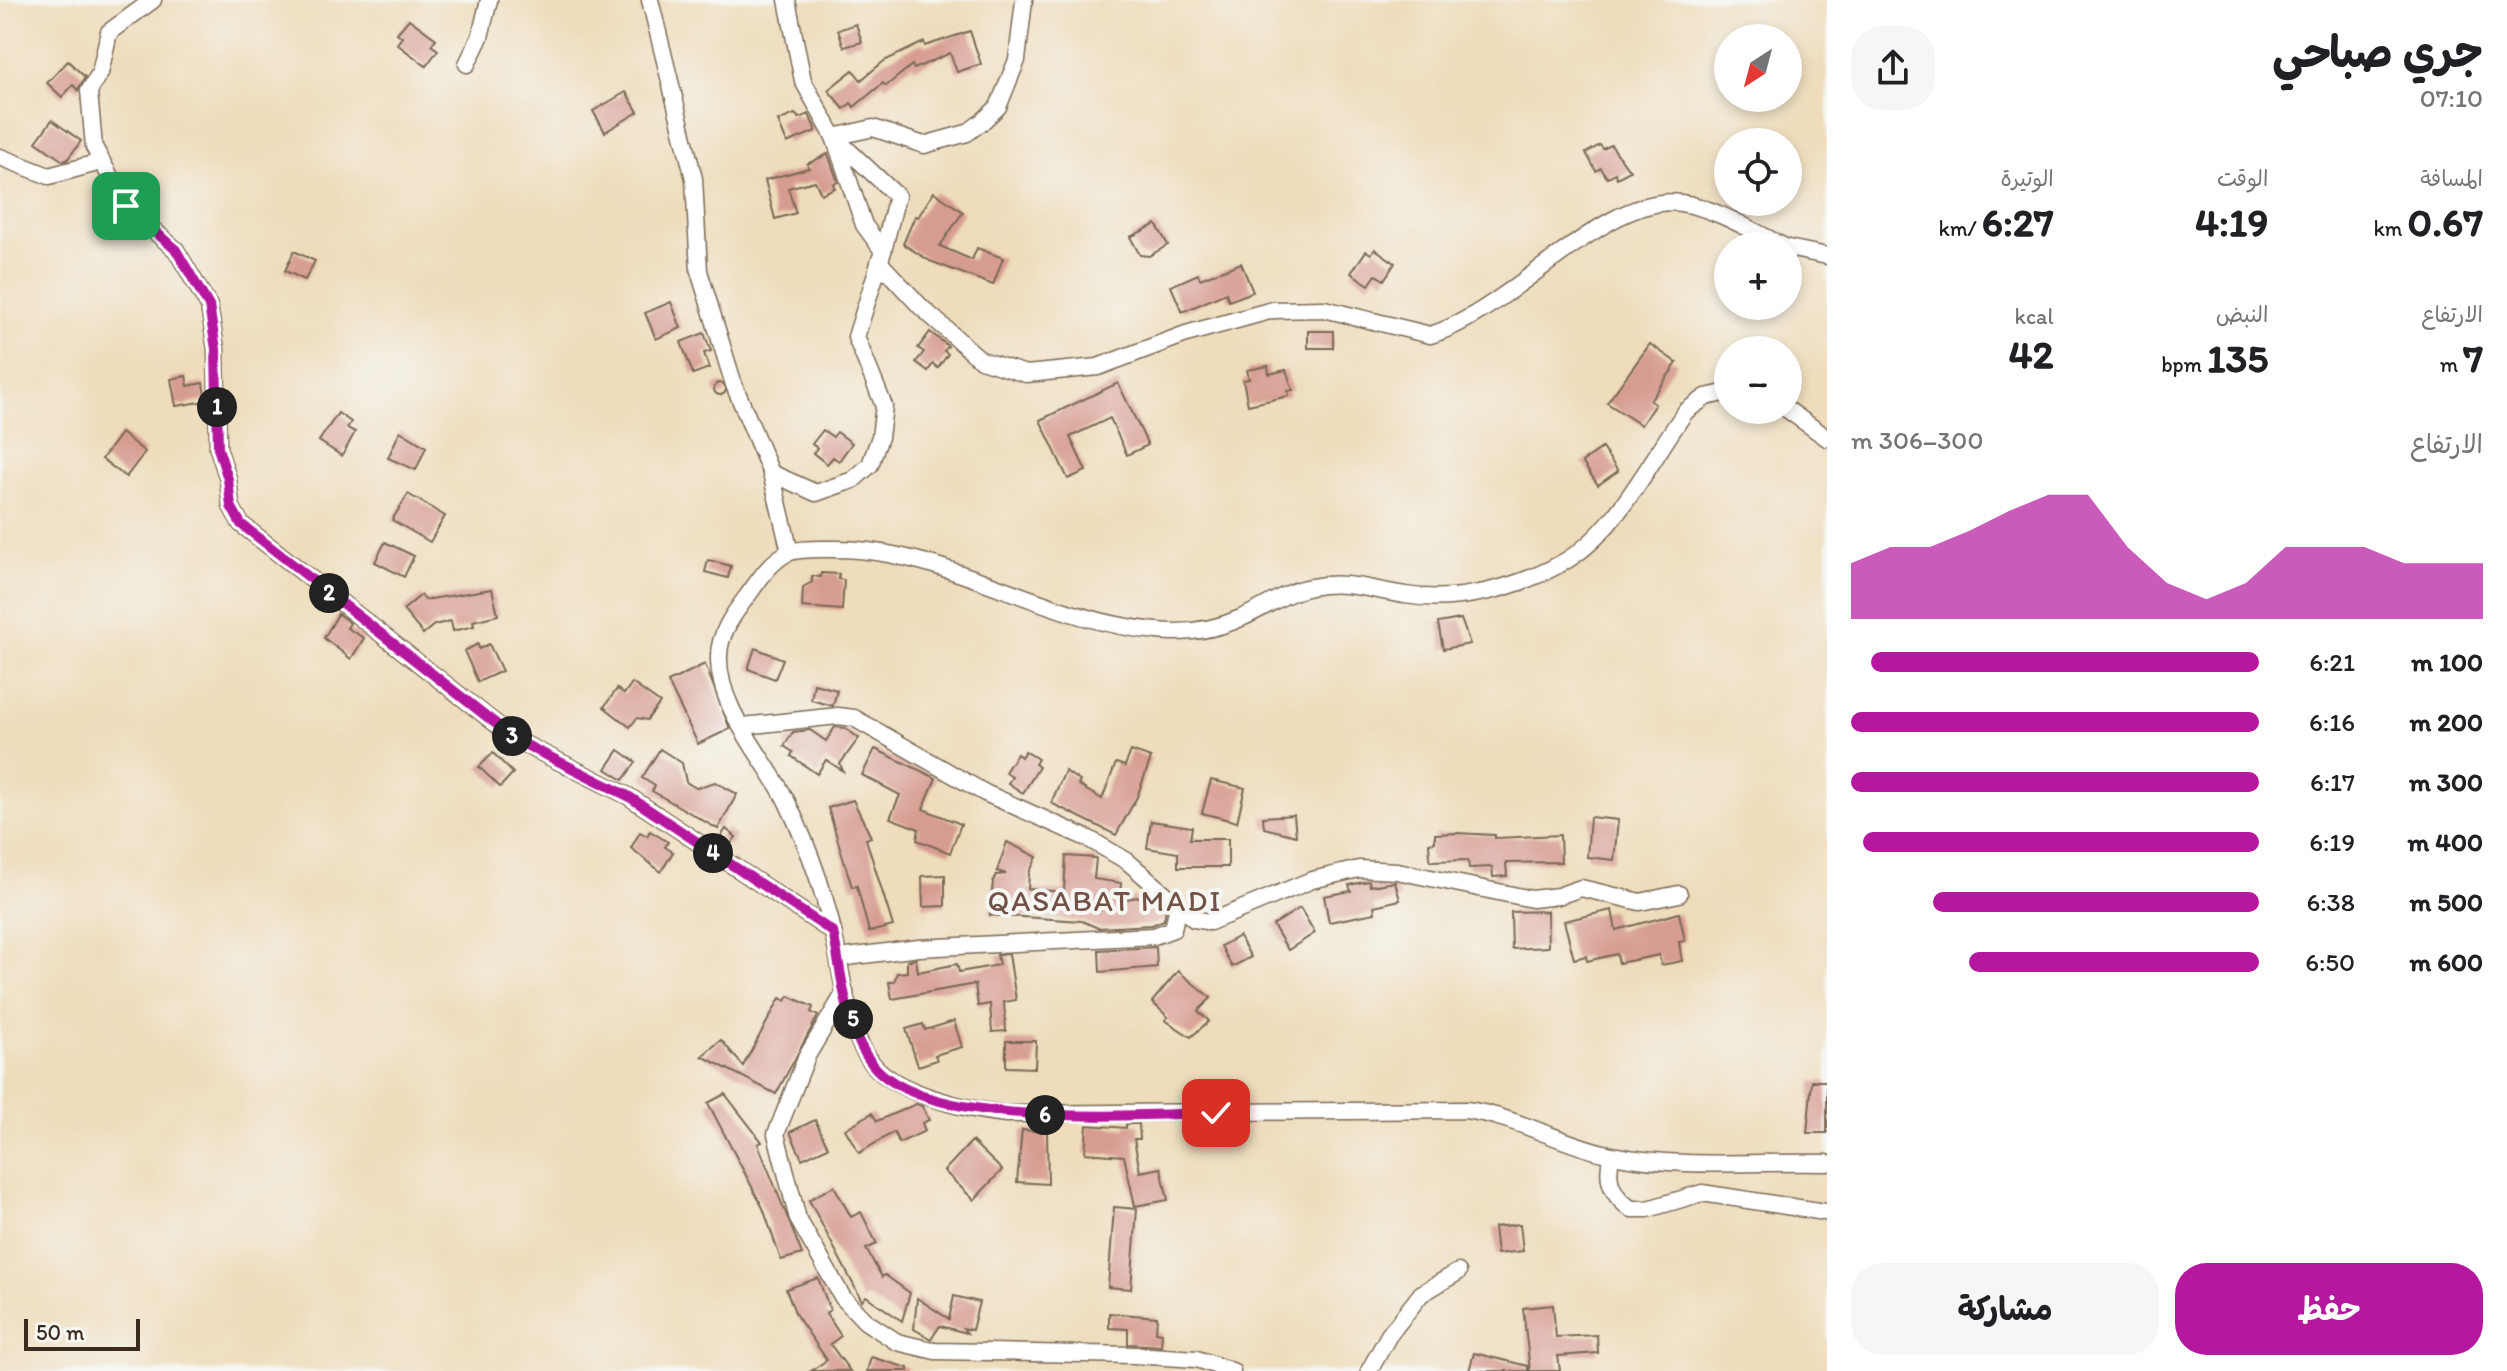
<!DOCTYPE html>
<html lang="ar">
<meta charset="utf-8">
<style>
body{margin:0;font-family:Itim,"Playpen Sans Arabic",sans-serif;background:#f6f6f6;color:#202124;direction:rtl;height:100vh;display:flex;flex-direction:column;font-size:30px;white-space:nowrap}
*{box-sizing:border-box;margin:0}
p{font-size:26px;color:#757577}
.icon{flex:none;width:44px;height:44px;fill:none;stroke:currentColor;stroke-width:2;stroke-linecap:round;stroke-linejoin:round}
.map{position:relative;flex:1;overflow:hidden;direction:ltr}
.side{display:flex;flex-direction:column;background:#fff;width:680px}
.side>*{flex:none}
.needle{width:52px;rotate:216deg}
.tools{position:absolute;left:1714px;top:24px;display:grid;gap:16px}
.tools a{display:grid;place-items:center;width:88px;height:88px;border-radius:50%;background:#fff;box-shadow:0 4px 12px #0003;font-size:40px}
.scale{position:absolute;left:24px;bottom:20px;width:116px;box-sizing:border-box;padding-left:8px;border:4px solid #3b2a1e;border-top:0;font-size:22px;line-height:28px;white-space:nowrap;color:#3b2a1e;-webkit-text-stroke:6px #f6f6f2;paint-order:stroke}
.pin{position:absolute;display:grid;place-items:center;width:68px;height:68px;color:#fff;margin:-34px;border-radius:16px;box-shadow:0 4px 12px #0006}
.km{position:absolute;width:40px;height:40px;margin:-20px;border-radius:50%;background:#222;color:#fff;font-size:22px;line-height:40px;text-align:center}
.round{display:grid;place-items:center;flex:none;width:84px;height:84px;border-radius:32px;background:#f6f6f6}
.headline{display:flex;align-items:center;justify-content:space-between;height:136px;padding:0 24px}
h1{font-size:44px;font-weight:700;line-height:60px}
.metrics{display:grid;grid-template-columns:repeat(3,1fr);gap:12px;height:136px;padding:8px 24px}
.metrics div{display:grid;align-content:center}
.metrics b{font-size:40px;font-weight:700}
.metrics small{font-size:22px;font-weight:400}
.metrics p{font-size:22px}
.chart{height:224px;padding:16px 24px}
.chart p{display:flex;justify-content:space-between}
.chart svg{width:100%;height:144px;margin-top:8px;fill:#b5179e;opacity:.7}
.button{display:flex;gap:16px;margin-top:auto;padding:16px 24px}
.button a{flex:1;height:92px;border-radius:32px;background:#b5179e;color:#fff;font-size:32px;font-weight:700;line-height:92px;text-align:center}
.button a+a{background:#f6f6f6;color:#202124}
ul{padding:0 24px;list-style:none;font-size:26px}
li{display:grid;grid-template-columns:128px 96px 1fr;align-items:center;height:60px}
li i{height:20px;border-radius:10px;background:#b5179e}
main{display:flex;flex:1;min-height:0}
.map>svg:first-child{display:block}
.building{fill:#d79c91}
.lines{fill:none;stroke-linecap:round;stroke-linejoin:round}
.street-casing{stroke:#7a6855;stroke-width:19}
.street{stroke:#fff;stroke-width:16}
.route-casing{stroke:#fff;stroke-width:16}
.route{stroke:#b5179e;stroke-width:10}
.labels{text-anchor:middle;stroke-width:8;stroke-linejoin:round;paint-order:stroke}
.quarter-label{font-size:30px;letter-spacing:2px;fill:#725246;stroke:#f6f6f2}
</style>
<main>
<section class="side">
<div class="headline"><div><h1>جري صباحي</h1><p>07:10</p></div><a class="round"><svg class="icon" aria-label="share" viewBox="0 0 24 24"><path d="M12 15V3M7 8l5-5 5 5M5 13v7h14v-7"/></svg></a></div>
<div class="metrics">
<div><p>المسافة</p><b>0.67<small> km</small></b></div>
<div><p>الوقت</p><b>4:19</b></div>
<div><p>الوتيرة</p><b>6:27<small> /km</small></b></div>
</div>
<div class="metrics">
<div><p>الارتفاع</p><b>7<small> m</small></b></div>
<div><p>النبض</p><b>135<small> bpm</small></b></div>
<div><p>kcal</p><b>42</b></div>
</div>
<div class="chart"><p><span>الارتفاع</span>300–306 m</p>
<svg viewBox="0 0 160 44" preserveAspectRatio="none"><path d="M0 44V27L10 22L20 22L30 17L40 11L50 6L60 6L70 22L80 33L90 38L100 33L110 22L120 22L130 22L140 27L150 27L160 27V44z"/></svg>
</div>
<ul>
<li><b>100 m</b>6:21<i style="width:95%"></i></li>
<li><b>200 m</b>6:16<i style="width:100%"></i></li>
<li><b>300 m</b>6:17<i style="width:100%"></i></li>
<li><b>400 m</b>6:19<i style="width:97%"></i></li>
<li><b>500 m</b>6:38<i style="width:80%"></i></li>
<li><b>600 m</b>6:50<i style="width:71%"></i></li>
</ul>
<div class="button"><a>حفظ</a><a>مشاركة</a></div>
</section>
<div class="map">
<svg width="1827" height="1371" viewBox="0 0 1827 1371">
<rect width="100%" height="100%" fill="#f6f6f2"/>
<filter id="ink" filterUnits="userSpaceOnUse"><feTurbulence type="fractalNoise" baseFrequency=".0125" numOctaves="2"/><feDisplacementMap in="SourceGraphic" scale="16" xChannelSelector="R" yChannelSelector="G"/><feConvolveMatrix kernelMatrix="1 2 1 2 8 2 1 2 1" color-interpolation-filters="sRGB"/></filter>
<filter id="wash" filterUnits="userSpaceOnUse"><feTurbulence type="fractalNoise" baseFrequency=".006" numOctaves="4" result="noise"/><feDisplacementMap in="SourceGraphic" scale="32" xChannelSelector="R" yChannelSelector="G"/><feGaussianBlur stdDeviation="1.8" result="paint"/><feColorMatrix in="noise" values="0 0 0 0 0 0 0 0 0 0 0 0 0 0 0 0 0 1.4 0 .05"/><feComposite in="paint" operator="in"/></filter>
<g filter="url(#wash)">
<rect width="100%" height="100%" fill="#eedcba"/>
<g id="blocks">
<g class="building">
<polygon points="409,19 436,39 431,45 438,50 426,66 397,44 402,37 397,33"/>
<polygon points="856,24 862,42 844,47 838,30"/>
<polygon points="970,31 981,64 957,72 950,53 914,69 912,65 886,86 883,83 854,107 851,103 844,109 828,90 853,70 861,80 884,61 924,42 925,46"/>
<polygon points="68,61 85,77 78,90 73,85 62,97 47,83"/>
<polygon points="626,92 638,112 605,132 593,111"/>
<polygon points="795,114 799,118 809,114 816,131 787,143 778,121"/>
<polygon points="52,120 81,141 67,160 63,161 36,142"/>
<polygon points="1600,145 1603,149 1611,145 1630,171 1617,178 1615,173 1607,178 1601,168 1596,171 1586,153"/>
<polygon points="828,154 838,182 833,184 835,188 821,194 815,181 788,188 796,213 775,219 765,180 809,168 807,164"/>
<polygon points="934,192 963,212 940,246 972,260 977,248 1003,258 993,285 930,261 903,244 915,216 918,217"/>
<polygon points="1156,224 1168,245 1149,256 1140,255 1130,237"/>
<polygon points="1375,249 1395,263 1384,280 1376,275 1369,285 1351,273 1366,251 1371,254"/>
<polygon points="294,251 315,261 305,280 285,271"/>
<polygon points="1241,263 1253,292 1229,301 1226,293 1182,312 1171,286 1198,274 1200,279"/>
<polygon points="671,302 681,328 656,339 645,313"/>
<rect x="1308" y="331" width="25" height="17"/>
<polygon points="930,332 948,346 944,351 948,354 938,368 933,364 928,371 916,362 924,352 918,348"/>
<polygon points="704,333 711,351 704,353 709,368 693,374 681,342"/>
<polygon points="1650,344 1677,363 1650,401 1655,404 1641,425 1607,403"/>
<polygon points="1268,366 1269,374 1286,370 1293,390 1288,391 1289,396 1248,405 1243,380 1249,379 1247,370"/>
<polygon points="186,376 188,386 203,383 206,401 176,406 171,379"/>
<circle cx="720" cy="389" r="6"/>
<polygon points="1118,383 1148,445 1127,455 1110,418 1070,437 1086,471 1068,479 1040,420"/>
<polygon points="338,413 351,422 347,428 355,432 342,456 319,441"/>
<polygon points="823,430 833,437 837,432 852,443 839,461 833,457 827,464 813,453 817,448 812,444"/>
<polygon points="400,431 426,447 416,470 388,458"/>
<polygon points="121,433 145,452 126,477 102,459"/>
<polygon points="1602,448 1618,471 1598,485 1582,462"/>
<polygon points="408,494 445,516 430,542 392,520"/>
<polygon points="385,542 414,556 404,577 375,562"/>
<polygon points="708,560 731,566 728,578 705,572"/>
<polygon points="821,573 839,574 838,579 844,580 842,610 802,607 803,587 812,582 812,576 821,577"/>
<polygon points="492,589 498,615 473,621 474,626 453,631 451,621 434,625 423,634 403,610 421,595 425,600"/>
<polygon points="338,614 350,623 347,628 364,638 351,659 324,638"/>
<polygon points="1461,619 1470,644 1443,649 1438,623"/>
<polygon points="478,644 479,649 489,644 502,671 478,682 464,651"/>
<polygon points="755,648 783,659 775,679 748,669"/>
<polygon points="705,664 730,729 698,744 668,682"/>
<polygon points="632,683 660,703 647,720 637,718 630,727 604,707 617,689 624,694"/>
<polygon points="814,684 837,690 833,706 811,700"/>
<polygon points="835,727 844,728 859,738 840,764 843,771 826,760 817,774 791,756 793,752 784,746 793,732 810,730 826,741"/>
<polygon points="660,749 682,763 686,782 696,788 715,782 737,794 718,829 652,791 655,786 642,778"/>
<polygon points="875,749 936,778 923,809 961,824 950,853 917,840 919,829 890,818 900,795 862,775"/>
<polygon points="619,750 636,762 623,780 606,769"/>
<polygon points="1025,751 1038,759 1035,764 1039,767 1023,793 1008,783 1012,777 1005,772 1017,754 1021,757"/>
<polygon points="1131,751 1151,758 1137,797 1116,835 1051,803 1065,771 1080,781 1078,785 1102,799 1116,763 1125,766"/>
<polygon points="493,753 513,773 500,787 479,767"/>
<polygon points="1211,780 1245,788 1237,822 1202,813"/>
<polygon points="853,800 871,837 866,839 893,926 869,932 857,886 852,887 828,808"/>
<polygon points="1294,815 1296,836 1264,828 1263,817"/>
<polygon points="1590,817 1618,820 1614,860 1587,857"/>
<polygon points="1151,821 1192,827 1190,839 1228,839 1228,867 1178,867 1178,853 1147,848"/>
<polygon points="726,829 736,837 729,846 719,839"/>
<polygon points="650,831 668,842 665,847 673,852 661,872 631,848 640,832 647,836"/>
<polygon points="1456,833 1495,835 1495,838 1560,835 1561,862 1506,863 1507,876 1493,877 1492,867 1469,868 1468,860 1430,861 1429,843 1435,842 1435,834"/>
<polygon points="1007,842 1037,857 1029,873 1028,889 1064,892 1066,856 1096,858 1094,879 1121,883 1120,900 1150,895 1166,909 1164,920 1152,925 1098,928 1082,921 990,915 993,881 996,875 1006,874 997,871"/>
<polygon points="945,875 945,906 923,907 922,876"/>
<polygon points="1369,881 1370,886 1395,882 1400,900 1374,906 1375,913 1329,922 1324,896 1351,891 1349,885"/>
<polygon points="1300,908 1315,933 1288,950 1273,925"/>
<polygon points="1612,910 1616,930 1679,913 1685,941 1679,942 1682,961 1661,965 1659,955 1619,963 1617,954 1587,961 1586,956 1574,959 1564,921"/>
<polygon points="1547,911 1548,947 1512,949 1511,912"/>
<polygon points="1239,936 1251,957 1232,967 1221,946"/>
<polygon points="1156,947 1157,967 1100,972 1099,950"/>
<polygon points="1009,954 1016,1000 1004,1002 1006,1031 992,1032 990,1004 978,1006 975,984 892,999 889,982 894,982 897,973 907,972 907,961 916,959 918,972 957,964 959,972 999,965 997,955"/>
<polygon points="1178,971 1211,998 1198,1011 1209,1021 1191,1037 1165,1020 1168,1017 1152,1002"/>
<polygon points="789,996 813,1007 811,1012 818,1016 776,1094 702,1056 721,1040 743,1066 780,998 786,1001"/>
<polygon points="954,1021 962,1047 935,1055 937,1060 918,1066 906,1029 923,1024 925,1030"/>
<polygon points="1006,1041 1036,1041 1035,1068 1006,1067"/>
<polygon points="1812,1081 1827,1081 1827,1133 1807,1133"/>
<polygon points="725,1094 762,1142 758,1144 802,1254 781,1260 763,1208 708,1103"/>
<polygon points="916,1104 922,1106 929,1120 922,1123 925,1131 899,1143 894,1132 859,1153 845,1129 872,1113 877,1121"/>
<polygon points="815,1120 828,1147 802,1159 790,1132"/>
<polygon points="1126,1124 1139,1124 1140,1139 1134,1139 1140,1172 1161,1168 1168,1200 1135,1206 1124,1156 1085,1153 1087,1125 1126,1128"/>
<polygon points="1022,1130 1047,1132 1048,1184 1017,1182"/>
<polygon points="972,1141 1002,1170 974,1200 944,1171"/>
<polygon points="834,1186 851,1217 861,1212 877,1244 866,1249 882,1277 885,1275 910,1293 902,1321 866,1296 862,1301 809,1200"/>
<polygon points="1114,1207 1137,1209 1131,1289 1108,1287"/>
<polygon points="1520,1224 1523,1251 1497,1254 1494,1227"/>
<polygon points="818,1278 830,1310 826,1313 841,1336 830,1344 850,1371 811,1371 827,1360 796,1315 786,1289"/>
<polygon points="954,1296 979,1302 972,1330 963,1328 967,1333 940,1326 931,1339 914,1329 917,1298 949,1319"/>
<polygon points="1553,1305 1556,1337 1597,1335 1598,1353 1558,1356 1560,1371 1530,1371 1523,1308"/>
<polygon points="1109,1313 1157,1317 1156,1332 1162,1333 1161,1346 1128,1344 1128,1329 1109,1328"/>
<polygon points="1474,1353 1528,1366 1528,1371 1469,1371"/>
<polygon points="871,1357 908,1368 908,1371 867,1371"/>
</g>
</g>
</g>
<g filter="url(#ink)">
<use href="#blocks" fill-opacity="0" stroke="#7a6855" stroke-width="2"/>
<g class="lines">
<g class="street-casing">
<g id="street">
<polyline points="153,0 109,32 100,73 89,91 94,147 126,206 176,250 209,306 216,349 218,448 228,479 231,506 241,524 518,741 628,796 833,932"/>
<polyline points="650,0 694,179 699,271 734,385 771,473 790,552"/>
<polyline points="467,64 480,37 489,0"/>
<polyline points="0,157 49,176 101,162"/>
<polyline points="1788,248 1827,256"/>
<polyline points="883,251 897,196 834,137 873,128 924,145 967,133 983,121 998,107 1017,60 1024,0"/>
<path d="M879,262L921,307L981,360L1026,374L1098,367L1186,334L1273,310L1324,309L1430,335C1510,312 1605,192 1681,203C1716,208 1752,231 1783,246"/>
<path d="M1728,392L1706,397L1686,411C1650,460 1616,534 1562,563C1517,588 1456,604 1405,595C1371,590 1346,580 1311,587C1286,591 1265,608 1241,618C1214,630 1186,634 1157,631C1045,622 947,548 833,549C820,549 802,548 790,552C772,559 759,580 748,595C735,612 719,633 719,656C717,709 765,757 787,802C810,850 829,904 838,957C844,990 850,1036 872,1063C896,1094 969,1110 1006,1114L1466,1110C1518,1117 1562,1145 1612,1155C1683,1169 1756,1161 1827,1163"/>
<polyline points="1788,410 1827,438"/>
<polyline points="771,473 816,493 853,480 870,465 880,437 884,406 856,337 883,251 864,225 834,137 803,81 787,0"/>
<polyline points="743,726 838,716 854,718 985,793 1089,839 1127,861 1194,919 1210,922 1312,880 1359,869 1397,871 1532,899 1558,896 1581,888 1640,902 1679,894"/>
<polyline points="839,958 919,948 1154,936 1173,929 1178,905"/>
<polyline points="845,992 807,1056 776,1134 798,1219 843,1298 865,1321 897,1342 935,1351 1134,1355 1197,1359 1232,1371"/>
<path d="M1612,1155C1605,1178 1611,1195 1631,1209H1648L1702,1193L1825,1212"/>
<polyline points="1369,1371 1389,1335 1421,1294 1458,1272"/>
</g>
</g>
<use href="#street" class="street"/>
</g>
</g>
<g class="lines" filter="url(#ink)">
<g class="route-casing">
<path id="route" d="M126,206L176,250L209,306L216,349L218,448L228,479L231,506L241,524L518,741L628,796L833,932C842,973 845,1031 873,1065C927,1131 1136,1114 1216,1113"/>
</g>
<use href="#route" class="route"/>
</g>
<g class="labels">
<g class="quarter-label">
<text x="1105" y="911">QASABAT MADI</text>
</g>
</g>
</svg>
<div class="tools">
<a><svg class="needle" viewBox="-14 -14 28 28"><path d="M0-13l5 13h-10z" fill="#e53935"/><path d="M0 13l5-13h-10z" fill="#757577"/></svg></a>
<a><svg class="icon" aria-label="locate" viewBox="0 0 24 24"><circle cx="12" cy="12" r="6"/><path d="M12 2v4M12 18v4M2 12h4M18 12h4"/></svg></a>
<a>+</a>
<a>−</a>
</div>
<div class="scale">50 m</div>
<div class="pin" style="left:126px;top:206px;background:#1e9e55"><svg class="icon" aria-label="arrive" viewBox="0 0 24 24"><path d="M6 21V4h12l-3 4 3 4H6"/></svg></div>
<div class="pin" style="left:1216px;top:1113px;background:#d93025"><svg class="icon" aria-label="check" viewBox="0 0 24 24"><path d="M5 12l5 5 9-10"/></svg></div>
<b class="km" style="left:217px;top:407px">1</b>
<b class="km" style="left:329px;top:593px">2</b>
<b class="km" style="left:512px;top:736px">3</b>
<b class="km" style="left:713px;top:853px">4</b>
<b class="km" style="left:853px;top:1019px">5</b>
<b class="km" style="left:1045px;top:1115px">6</b>
</div>
</main>
